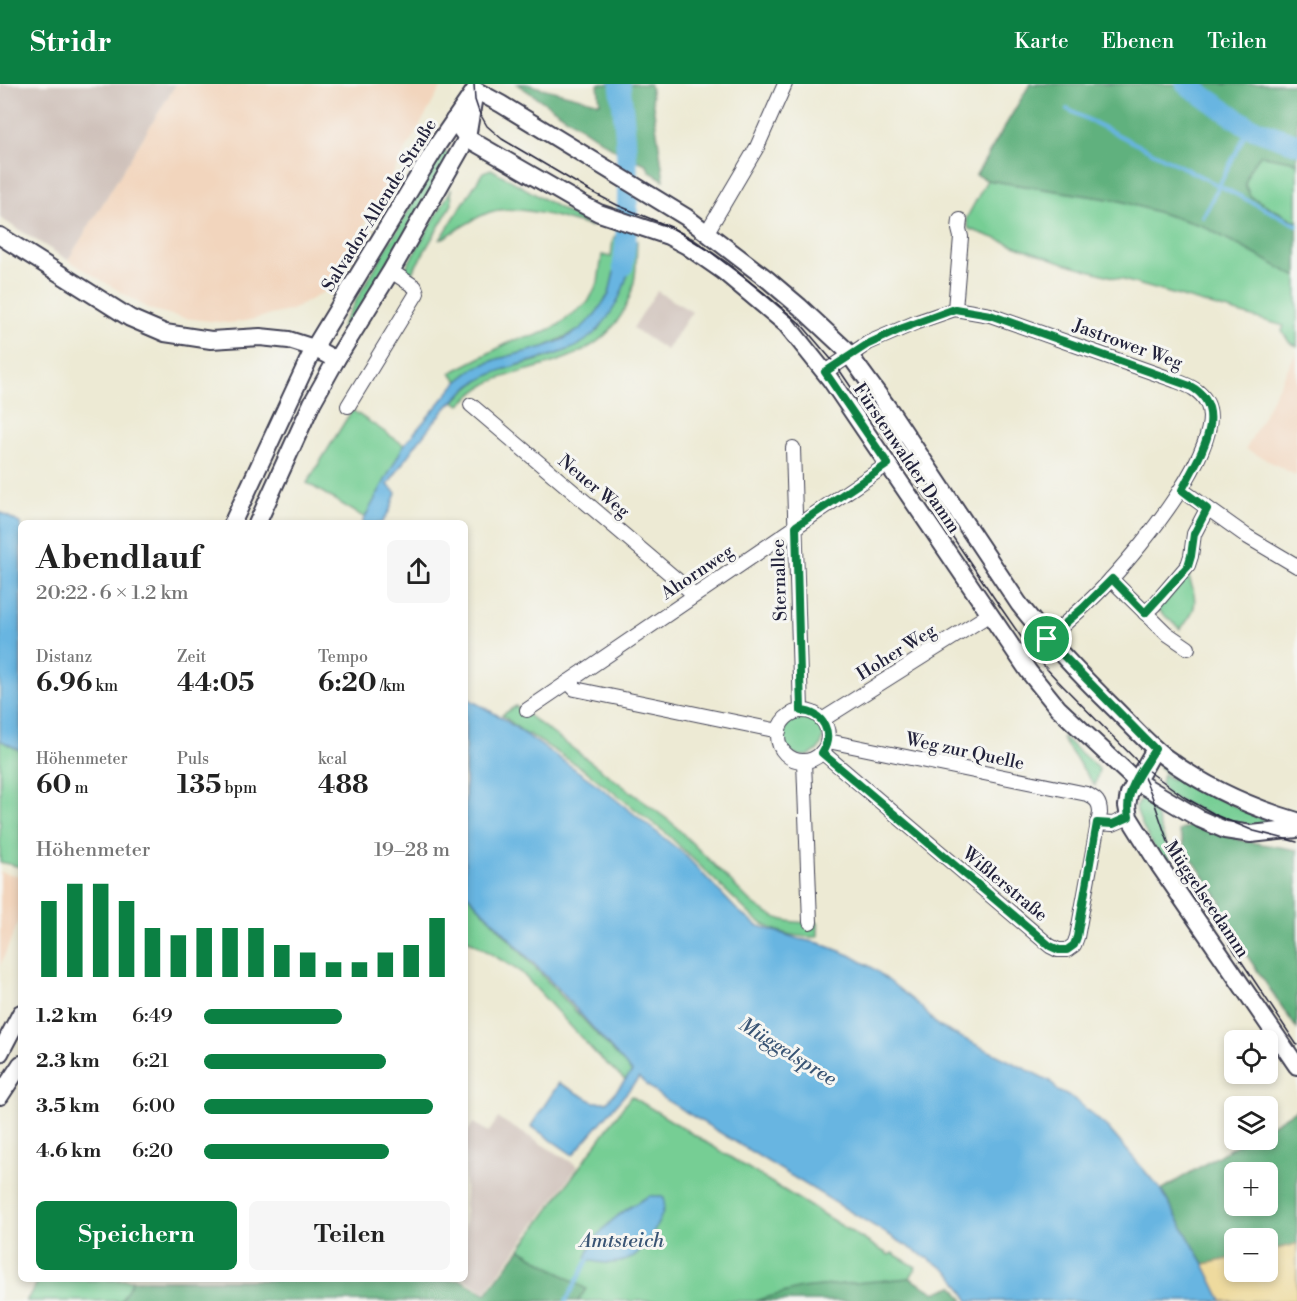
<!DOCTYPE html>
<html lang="de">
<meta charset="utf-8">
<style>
body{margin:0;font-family:"Libre Bodoni",serif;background:#f6f6f6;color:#222;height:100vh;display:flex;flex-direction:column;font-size:22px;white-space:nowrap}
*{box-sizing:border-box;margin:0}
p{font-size:20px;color:#767676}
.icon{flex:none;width:33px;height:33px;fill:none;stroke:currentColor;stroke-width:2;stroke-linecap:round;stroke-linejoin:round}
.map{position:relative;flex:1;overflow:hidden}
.sheet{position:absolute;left:18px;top:436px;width:450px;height:762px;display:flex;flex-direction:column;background:#fff;border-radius:9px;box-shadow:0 3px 9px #0003}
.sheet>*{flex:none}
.tools{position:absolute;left:1224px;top:946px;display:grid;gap:12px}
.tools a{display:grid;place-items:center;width:54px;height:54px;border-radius:9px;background:#fff;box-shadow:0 3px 9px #0003;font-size:30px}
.pin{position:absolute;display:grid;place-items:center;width:51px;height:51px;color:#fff;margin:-26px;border:3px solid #fff;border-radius:50%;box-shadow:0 2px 6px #0007}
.round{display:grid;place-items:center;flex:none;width:63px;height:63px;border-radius:9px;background:#f6f6f6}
.overview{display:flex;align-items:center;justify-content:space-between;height:102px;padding:0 18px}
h1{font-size:33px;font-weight:700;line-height:45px}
.figures{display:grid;grid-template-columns:repeat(3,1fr);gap:9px;height:102px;padding:6px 18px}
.figures div{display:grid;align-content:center}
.figures b{font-size:26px;font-weight:700}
.figures small{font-size:16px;font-weight:400}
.figures p{font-size:16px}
.chart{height:168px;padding:12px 18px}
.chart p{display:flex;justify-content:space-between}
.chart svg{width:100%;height:108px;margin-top:6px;stroke:#0b8043;stroke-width:6}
.primary-button{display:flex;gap:12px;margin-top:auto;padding:12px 18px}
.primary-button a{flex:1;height:69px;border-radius:9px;background:#0b8043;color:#fff;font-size:24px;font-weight:700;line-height:69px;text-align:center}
.primary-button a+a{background:#f6f6f6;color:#222}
ul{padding:0 18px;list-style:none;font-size:20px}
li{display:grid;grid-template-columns:96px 72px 1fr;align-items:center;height:45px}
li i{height:15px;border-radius:8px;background:#0b8043}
header{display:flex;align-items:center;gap:36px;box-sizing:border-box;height:84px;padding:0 30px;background:#0b8043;color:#fff}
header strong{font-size:28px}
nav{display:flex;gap:33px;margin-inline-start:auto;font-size:21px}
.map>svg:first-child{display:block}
.built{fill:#f2d5bd}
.industrial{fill:#cfc1ba}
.green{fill:#76ce94;stroke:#4c7868;stroke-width:1.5}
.forest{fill:#60b17e;stroke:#416a5c;stroke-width:1.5;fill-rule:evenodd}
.sand{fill:#eeda9e;stroke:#887e6c;stroke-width:1.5}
.water{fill:#67b5e1;stroke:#446c8e;stroke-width:1.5}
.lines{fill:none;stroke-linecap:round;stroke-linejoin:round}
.stream{stroke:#67b5e1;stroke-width:4}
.river{stroke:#67b5e1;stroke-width:21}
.minor-casing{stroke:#404052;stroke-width:16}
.major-casing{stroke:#404052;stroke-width:20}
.minor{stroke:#fff;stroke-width:14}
.major{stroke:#fff;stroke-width:16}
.tram{stroke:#22223b;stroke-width:1.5}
.route-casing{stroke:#fff;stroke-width:12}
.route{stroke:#0b8043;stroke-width:8}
.labels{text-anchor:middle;stroke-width:6;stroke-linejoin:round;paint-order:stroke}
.street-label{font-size:18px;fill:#22223b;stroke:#f6f6f2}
.water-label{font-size:20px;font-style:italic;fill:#3a5575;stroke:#f6f6f2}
</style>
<header>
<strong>Stridr</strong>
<nav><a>Karte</a><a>Ebenen</a><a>Teilen</a></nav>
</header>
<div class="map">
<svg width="1297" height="1217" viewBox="0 0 1297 1217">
<rect width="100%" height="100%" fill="#f6f6f2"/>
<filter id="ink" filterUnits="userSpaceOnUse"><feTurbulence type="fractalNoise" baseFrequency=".0167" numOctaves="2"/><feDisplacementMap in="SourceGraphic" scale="12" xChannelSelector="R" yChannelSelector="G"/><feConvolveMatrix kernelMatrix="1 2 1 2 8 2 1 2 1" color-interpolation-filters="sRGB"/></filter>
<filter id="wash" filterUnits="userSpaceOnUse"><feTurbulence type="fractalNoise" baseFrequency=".008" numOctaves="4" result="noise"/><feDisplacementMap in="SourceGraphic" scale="24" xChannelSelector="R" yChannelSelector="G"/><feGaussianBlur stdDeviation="1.35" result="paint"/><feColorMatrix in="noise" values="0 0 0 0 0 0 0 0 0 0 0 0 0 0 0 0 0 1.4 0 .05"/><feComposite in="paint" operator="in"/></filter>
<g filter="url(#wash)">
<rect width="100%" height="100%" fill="#edead4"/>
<g class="built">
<polygon points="176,0 443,0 327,206 292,226 245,237 228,239 184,234 149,225 68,176"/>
<polygon points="1297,267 1297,392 1246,365"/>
<polygon points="0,788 21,792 21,831 0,882"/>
</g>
<g class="industrial">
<polygon points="0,0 176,0 68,176 0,134"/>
<polygon points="657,207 692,228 666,266 633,244"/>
<polygon points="498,1034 578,1082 485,1208 465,1195 465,1052 473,1039 489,1048"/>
</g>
<g class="green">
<polygon points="443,67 451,72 347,246 341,242"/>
<polygon points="1260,71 1297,78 1297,138 1251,113 1245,101 1249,86"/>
<path d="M491,85L592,143C564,135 512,117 485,130C469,137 454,148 440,156L483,88Z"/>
<polygon points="987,96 1121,117 1203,142 1297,193 1297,262 1289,258 1282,247 1284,242 1064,179 969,145 966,135"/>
<polygon points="451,106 452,120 410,192 406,183"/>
<polygon points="615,152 622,154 609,210 595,232 579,246 544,263 498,275 475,284 458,297 450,289 514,256 535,252 557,242 588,218 598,199 602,171 611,173 613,155"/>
<path d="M631,156L637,157C636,170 637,185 634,198C621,255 583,271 532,285C517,289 499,293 485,301C475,307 468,314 460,321L454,317L476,298L498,287L545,274L577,262L600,244L627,193Z"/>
<polygon points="352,326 404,361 365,434 307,399"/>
<path d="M1187,488C1196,513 1201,524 1180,545L1156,524Z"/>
<path d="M516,622L671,738L752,819C775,837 789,839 818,839V853C795,854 774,848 755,835L667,750L586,687L529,650L527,651L502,631Z"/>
<circle cx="803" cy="652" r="20"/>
<polygon points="1063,653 1099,685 1095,702 1062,655"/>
<polygon points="0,656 21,667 21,783 0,778"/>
<polygon points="1162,680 1219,715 1280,742 1244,747 1166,711 1161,699 1163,690 1172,696 1173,694 1159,683"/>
<path d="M1146,711L1150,713L1172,779L1210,836V844C1191,816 1141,753 1136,723L1143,712Z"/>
<polygon points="465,808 632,988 625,996 597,971 521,888 465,854"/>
<polygon points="631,1012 889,1171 892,1169 916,1183 910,1194 802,1204 755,1217 578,1217 585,1205 520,1165"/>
<polygon points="39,1196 133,1196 121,1217 26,1217"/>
</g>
<g class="forest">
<polygon points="517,0 526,0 600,19 598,0 650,0 664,96 650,88 646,80 621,70"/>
<polygon points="1030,0 1297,0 1297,78 1260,71 1249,86 1245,101 1251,113 1297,138 1297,193 1203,142 1121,117 987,96 976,91"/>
<polygon points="1192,741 1244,757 1297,766 1297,945 1216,826 1222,819 1186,766 1179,747"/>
<path d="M1297,1025V1160L1268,1167V1155H1234V1174L1204,1180L1161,1106L1245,1056H1268V1043ZM1234,1089H1268V1122H1234Z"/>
<polygon points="520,1165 586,1205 578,1217 121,1217 133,1196 461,1196 486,1210"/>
<polygon points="910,1194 935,1209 953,1202 964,1217 755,1217 801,1204"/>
</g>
<polygon class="sand" points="1297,1160 1297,1217 1222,1217 1204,1180 1234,1174 1234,1188 1268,1188 1268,1167"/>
<g class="water">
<path d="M622,154L631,156C630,167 630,181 627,192C620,219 602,248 577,262C567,267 554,271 542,274C520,281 498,285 478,297C446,316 408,370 388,401L396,409L390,426L382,439H362L404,361L458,297L475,284L498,275L544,263L562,256L579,246L594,232L609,210Z"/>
<polygon points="0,428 21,440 21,667 0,656"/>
<polygon points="465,613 499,632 599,702 684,770 736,825 756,841 799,855 819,859 850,871 873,884 920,922 938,942 1050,997 1058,1007 1074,1015 1108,1044 1161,1106 1204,1180 1222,1217 969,1217 953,1192 942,1183 661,1013 639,994 573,1071 531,1042 559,999 594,1018 607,1018 632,988 562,909 465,808"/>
<path d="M649,1112H659L664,1114C666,1125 660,1135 655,1145C643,1164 635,1179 609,1179C601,1179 593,1178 586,1174C595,1145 623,1126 649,1112Z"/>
</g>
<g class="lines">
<g class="stream">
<polyline points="1067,25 1297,141"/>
<polyline points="1203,133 1249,43"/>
<polyline points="566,1217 588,1176"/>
</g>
<g class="river">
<path d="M620,0C628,61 631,121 623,182"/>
<polyline points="1186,0 1249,43 1297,60"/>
</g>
</g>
</g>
<g filter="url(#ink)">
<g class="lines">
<g class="minor-casing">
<g id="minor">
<polyline points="707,148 757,63 785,0"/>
<polyline points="955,225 961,153 959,145 960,136"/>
<path d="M825,288L868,259L917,238L955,225L990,231L1174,296C1187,301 1200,305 1207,319C1227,360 1139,465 1111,495C1092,517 1069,536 1047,555"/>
<polyline points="471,321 689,506 693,512"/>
<polyline points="348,322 417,209 415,203 391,187"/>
<polyline points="793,364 801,627"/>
<polyline points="1182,406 1248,453 1297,482"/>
<polyline points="1111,495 1166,549 1188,564"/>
<polyline points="1145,529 1154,521 1188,481 1191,472 1194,450 1207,425"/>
<polyline points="568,598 575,605 779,647"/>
<polyline points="527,626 888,380"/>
<circle cx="803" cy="652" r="25"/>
<polyline points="822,636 990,530"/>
<path d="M822,668L1050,862L1058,866H1067L1074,861L1077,853L1100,729C1100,718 1096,715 1087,710L828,657"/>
<polyline points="804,677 810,838"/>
<polyline points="1097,739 1113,740 1129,733"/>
</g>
</g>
<g class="major-casing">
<g id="major">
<path d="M475,6L501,20L686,133L767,195L800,223L845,265L891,328L1019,520C1049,558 1081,592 1115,625C1131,641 1147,659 1165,673C1204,702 1250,723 1297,737"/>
<polyline points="454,36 467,54 578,118 599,129 668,152 687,162 723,187 786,240 830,295 1029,588 1058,624 1136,697 1200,735 1225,746 1251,750 1297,745"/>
<polyline points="0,152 130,234 165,249 211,256 260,253 289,256 314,264 336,276"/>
<polyline points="232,440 314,264 438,60 475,6"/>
<polyline points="257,440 312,319 336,276 391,187 467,54 474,12"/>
<polyline points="1155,665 1129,710 1127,722 1129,733 1159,781 1297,982"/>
<polyline points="0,969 21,929"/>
<polyline points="0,1012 21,980"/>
</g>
</g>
<use href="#minor" class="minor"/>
<use href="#major" class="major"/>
<g class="tram">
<polyline points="474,0 475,16 479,28 487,42 502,55 590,107 617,121 671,143 708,166 763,208 801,240 836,281 1001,524 1033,570 1058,597 1144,684 1186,714 1218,732 1254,747 1297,758"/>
<path d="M1137,681C1157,713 1162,752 1180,785L1297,961"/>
</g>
</g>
</g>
<g class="lines" filter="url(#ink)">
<g class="route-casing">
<path id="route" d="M955,225L990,231L1190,302C1233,325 1197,375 1182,406L1207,425L1194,450L1191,472L1188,482L1145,529L1112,495L1083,524L1047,555L1155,665C1141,688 1124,706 1129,733L1113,740L1097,739L1077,853L1074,861L1067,866H1059L1050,862L822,669C834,650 824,628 801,627L796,442L888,380L825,288L868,260L903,244Z"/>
</g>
<use href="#route" class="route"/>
</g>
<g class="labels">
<g class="street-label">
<text transform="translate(379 121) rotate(-58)" y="6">Salvador-Allende-Straße</text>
<text transform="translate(1128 260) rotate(20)" y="6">Jastrower Weg</text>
<text transform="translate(907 374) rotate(56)" y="6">Fürstenwalder Damm</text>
<text transform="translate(594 402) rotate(40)" y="6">Neuer Weg</text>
<text transform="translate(697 488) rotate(-34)" y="6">Ahornweg</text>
<text transform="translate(779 496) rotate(-92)" y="6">Sternallee</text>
<text transform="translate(896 568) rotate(-32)" y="6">Hoher Weg</text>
<text transform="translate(965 667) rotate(12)" y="6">Weg zur Quelle</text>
<text transform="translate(1005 800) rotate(40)" y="6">Wißlerstraße</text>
<text transform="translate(1207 815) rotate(56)" y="6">Müggelseedamm</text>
</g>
<g class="water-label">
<text transform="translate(788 967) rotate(32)" y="7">Müggelspree</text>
<text x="622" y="1163">Amtsteich</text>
</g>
</g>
</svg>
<div class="tools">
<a><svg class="icon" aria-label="locate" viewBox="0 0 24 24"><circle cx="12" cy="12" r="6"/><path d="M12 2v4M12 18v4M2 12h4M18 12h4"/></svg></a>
<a><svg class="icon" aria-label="layers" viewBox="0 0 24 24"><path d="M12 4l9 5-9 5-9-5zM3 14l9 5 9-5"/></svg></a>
<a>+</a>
<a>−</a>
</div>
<div class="pin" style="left:1047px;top:555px;background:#1e9e55"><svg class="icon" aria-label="arrive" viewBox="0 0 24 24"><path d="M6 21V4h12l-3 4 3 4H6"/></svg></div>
<section class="sheet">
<div class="overview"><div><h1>Abendlauf</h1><p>20:22 · 6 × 1.2 km</p></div><a class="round"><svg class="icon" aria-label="share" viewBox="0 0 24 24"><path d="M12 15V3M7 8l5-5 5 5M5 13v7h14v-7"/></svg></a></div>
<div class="figures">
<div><p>Distanz</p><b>6.96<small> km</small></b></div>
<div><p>Zeit</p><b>44:05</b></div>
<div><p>Tempo</p><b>6:20<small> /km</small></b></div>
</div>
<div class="figures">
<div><p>Höhenmeter</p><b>60<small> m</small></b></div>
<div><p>Puls</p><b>135<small> bpm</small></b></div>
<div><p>kcal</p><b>488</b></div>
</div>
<div class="chart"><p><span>Höhenmeter</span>19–28 m</p>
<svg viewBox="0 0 160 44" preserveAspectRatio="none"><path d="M5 44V13M15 44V6M25 44V6M35 44V13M45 44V24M55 44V27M65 44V24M75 44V24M85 44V24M95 44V31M105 44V34M115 44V38M125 44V38M135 44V34M145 44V31M155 44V20"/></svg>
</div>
<ul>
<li><b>1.2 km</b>6:49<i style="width:56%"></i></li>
<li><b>2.3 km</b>6:21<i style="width:74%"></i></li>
<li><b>3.5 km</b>6:00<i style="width:93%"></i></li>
<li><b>4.6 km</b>6:20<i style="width:75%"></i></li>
</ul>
<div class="primary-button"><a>Speichern</a><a>Teilen</a></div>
</section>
</div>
